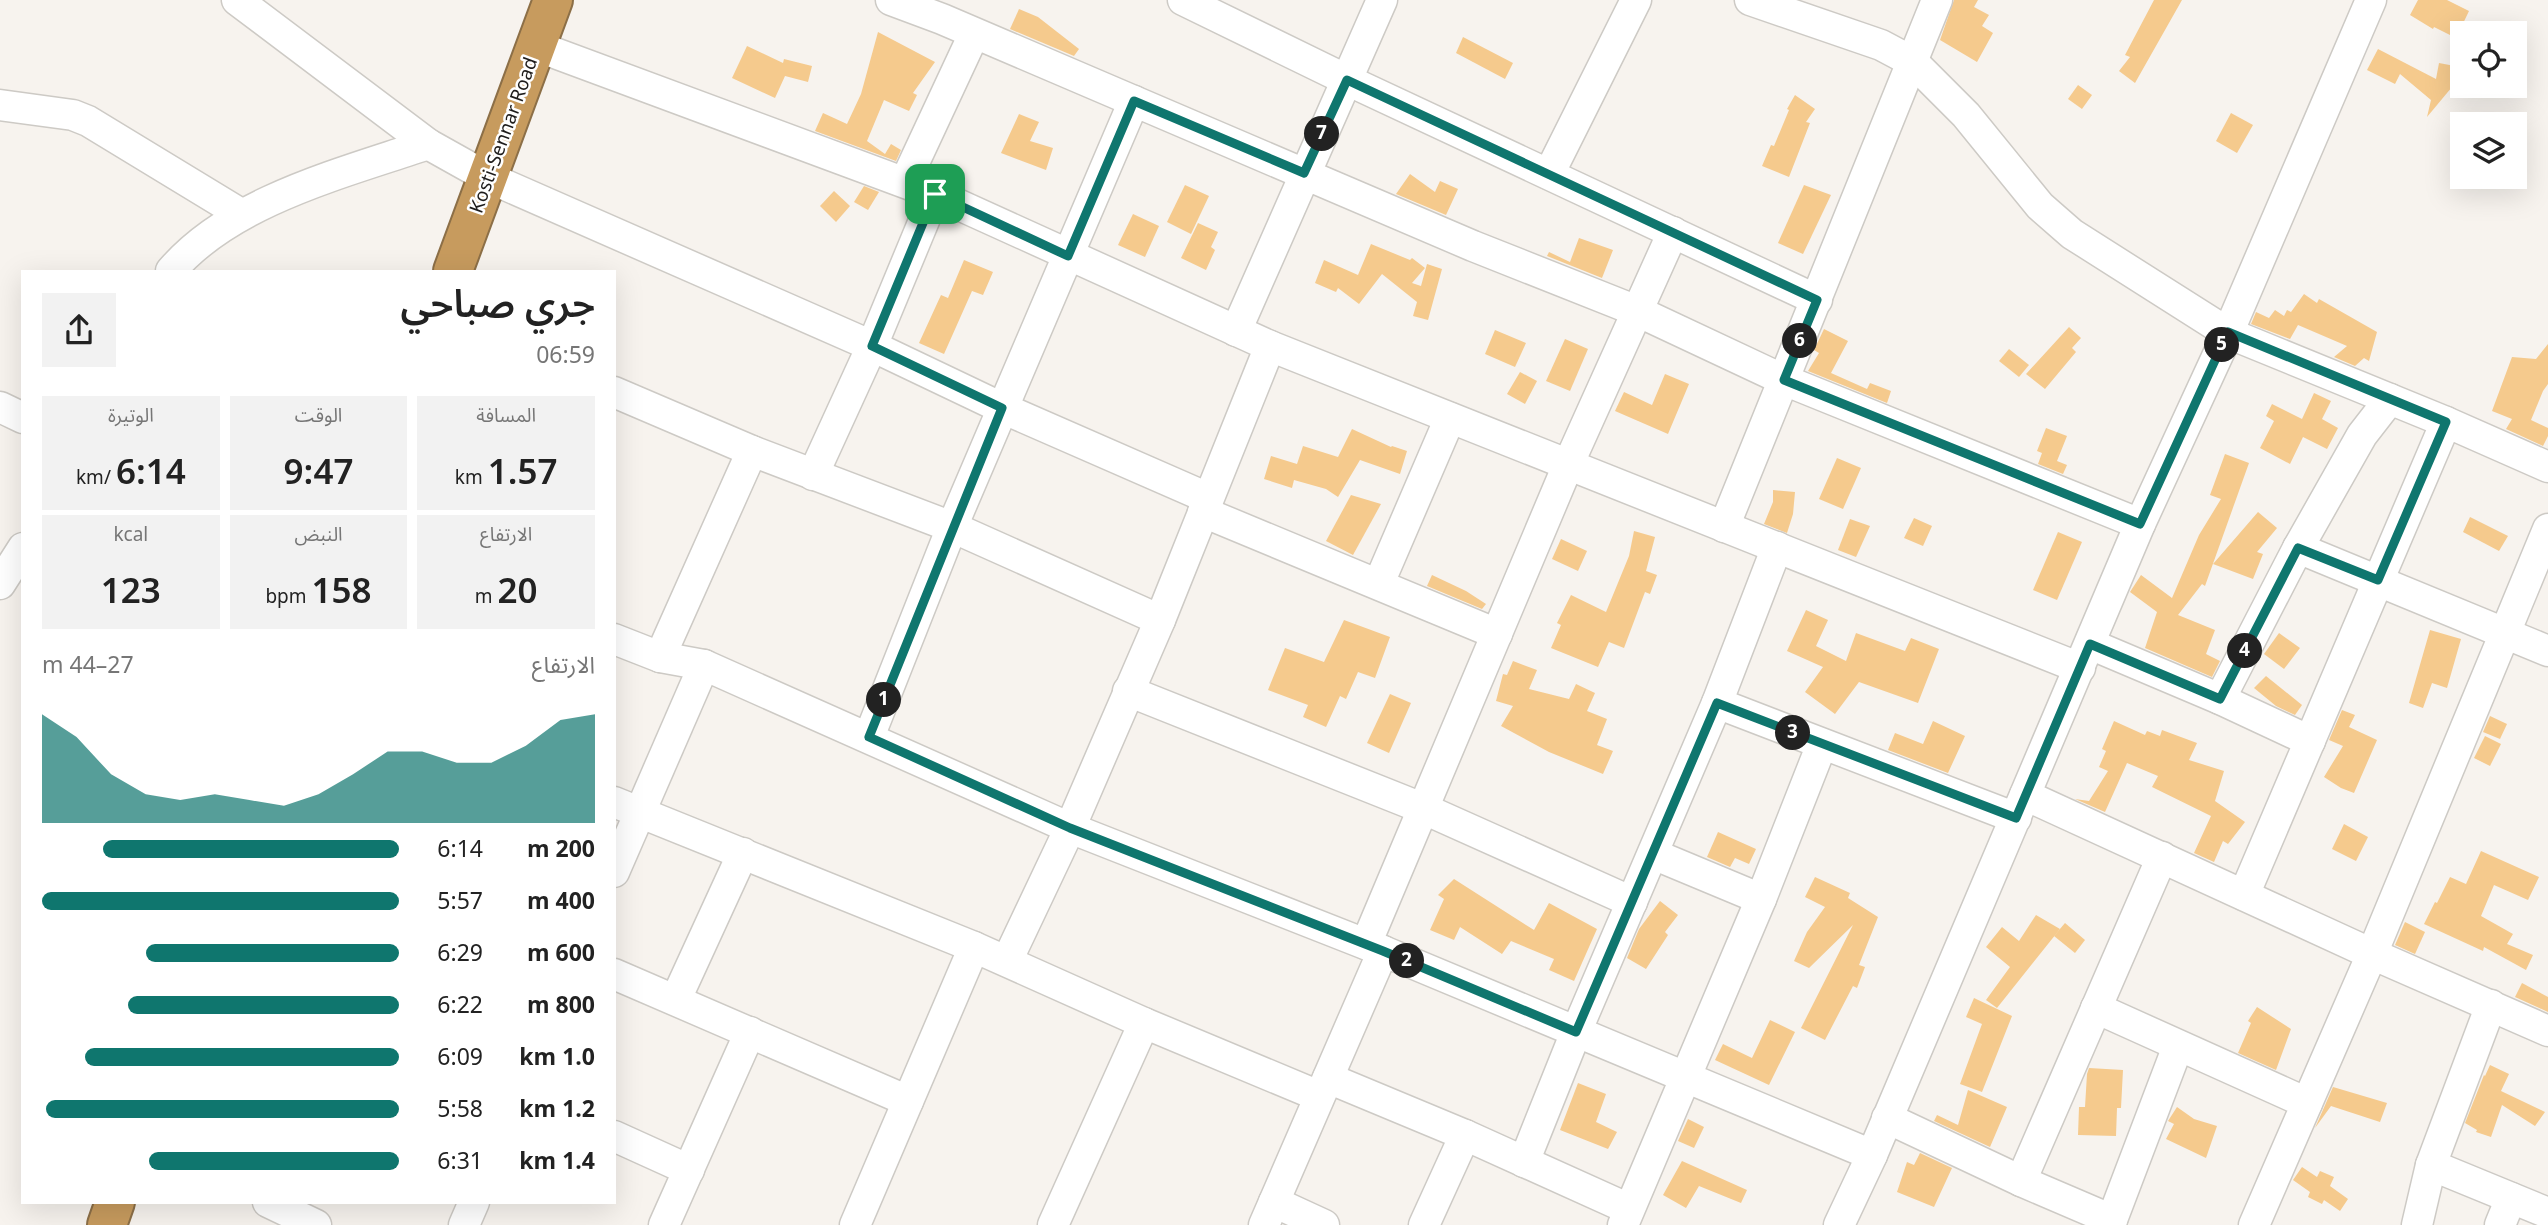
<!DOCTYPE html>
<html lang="ar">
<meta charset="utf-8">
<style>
body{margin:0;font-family:Georgia,"Noto Sans Arabic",serif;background:#f2f2f2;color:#222;direction:rtl;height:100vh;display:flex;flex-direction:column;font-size:26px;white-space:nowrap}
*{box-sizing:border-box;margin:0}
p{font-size:23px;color:#767676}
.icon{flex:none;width:38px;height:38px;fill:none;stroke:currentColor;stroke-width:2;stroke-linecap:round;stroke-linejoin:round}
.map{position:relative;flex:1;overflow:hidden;direction:ltr}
.sheet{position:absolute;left:21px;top:270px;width:595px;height:934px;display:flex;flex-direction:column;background:#fff;border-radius:0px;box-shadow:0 7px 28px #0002;direction:rtl}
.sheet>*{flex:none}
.buttons{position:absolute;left:2450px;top:21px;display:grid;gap:14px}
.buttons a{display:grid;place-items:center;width:77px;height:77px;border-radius:0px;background:#fff;box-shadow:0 7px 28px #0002;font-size:35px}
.pin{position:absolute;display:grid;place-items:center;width:60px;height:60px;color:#fff;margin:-30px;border-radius:14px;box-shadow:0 4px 10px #0006}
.km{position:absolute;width:35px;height:35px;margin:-18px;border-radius:50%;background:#222;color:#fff;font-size:19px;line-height:35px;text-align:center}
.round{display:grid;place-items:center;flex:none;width:74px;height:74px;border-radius:0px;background:#f2f2f2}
.head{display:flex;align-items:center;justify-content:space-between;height:119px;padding:0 21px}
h1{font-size:38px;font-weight:600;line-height:52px}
.metrics{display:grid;grid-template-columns:repeat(3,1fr);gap:10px;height:119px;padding:7px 21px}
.metrics div{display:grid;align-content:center;border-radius:0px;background:#f2f2f2;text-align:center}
.metrics b{font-size:35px;font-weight:600}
.metrics small{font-size:19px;font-weight:400}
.metrics p{font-size:19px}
.chart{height:196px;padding:14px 21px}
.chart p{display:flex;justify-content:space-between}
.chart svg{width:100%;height:126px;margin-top:7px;fill:#0f766e;opacity:.7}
ul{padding:0 21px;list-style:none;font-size:23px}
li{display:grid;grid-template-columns:112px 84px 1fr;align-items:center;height:52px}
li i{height:18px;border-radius:9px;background:#0f766e}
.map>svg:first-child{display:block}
.building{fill:#f5ca8d}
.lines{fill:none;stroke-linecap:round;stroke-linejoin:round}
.minor-casing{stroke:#cdcac5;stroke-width:33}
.highway-casing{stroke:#8c6f47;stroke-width:42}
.minor{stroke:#fff;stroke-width:30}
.highway{stroke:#c79b5e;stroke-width:38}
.route-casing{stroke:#fff;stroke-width:14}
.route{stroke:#0f766e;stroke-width:9}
.labels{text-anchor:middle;stroke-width:5;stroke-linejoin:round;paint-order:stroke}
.street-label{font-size:19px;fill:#1e1c1b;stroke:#fff}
</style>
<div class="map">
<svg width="2548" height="1225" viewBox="0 0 2548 1225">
<rect width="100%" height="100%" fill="#f7f3ee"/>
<g class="building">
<polygon points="1954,0 1978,0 1974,7 1989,15 1982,26 1993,33 1977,62 1940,40"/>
<polygon points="2154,0 2182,0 2135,83 2119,71 2130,57 2125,55"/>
<polygon points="2418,0 2447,0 2469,11 2456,38 2434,27 2433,29 2410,15"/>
<polygon points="1019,9 1038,17 1079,49 1074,56 1010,29"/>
<polygon points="878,32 935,62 913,93 917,95 909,111 884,100 867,141 885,154 891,144 901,150 896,161 815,131 823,113 847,124 861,94"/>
<polygon points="1463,37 1513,63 1505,79 1456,53"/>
<polygon points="747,46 783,63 784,59 812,66 808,82 785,76 775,98 732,78"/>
<polygon points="2378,49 2436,79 2439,63 2460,67 2457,81 2427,117 2431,100 2400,74 2395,84 2367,70"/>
<polygon points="2078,85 2092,95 2082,109 2068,99"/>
<polygon points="1795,95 1815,109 1806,122 1810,123 1789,177 1762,166 1771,145 1774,146 1789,110 1787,109"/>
<polygon points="2231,113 2253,125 2237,153 2216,141"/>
<polygon points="1019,114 1039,122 1030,141 1053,148 1046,170 1001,153"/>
<polygon points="1410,174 1435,192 1440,181 1458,189 1446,215 1396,194"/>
<polygon points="1185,185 1209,196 1191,234 1167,222"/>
<polygon points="1804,185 1831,195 1803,254 1778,243"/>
<polygon points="864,186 879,192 868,210 854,202"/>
<polygon points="834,191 850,206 836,222 820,206"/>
<polygon points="1133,214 1159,226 1145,257 1118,245"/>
<polygon points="1198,223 1218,232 1211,247 1215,250 1206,270 1181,258"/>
<polygon points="1579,238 1613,250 1602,278 1547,256 1549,252 1570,262"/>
<polygon points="1371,244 1410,260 1412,258 1425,268 1412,283 1421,286 1427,264 1442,269 1428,320 1413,316 1417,302 1382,274 1359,304 1338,288 1336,292 1315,283 1324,260 1358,275"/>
<polygon points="964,260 993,272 983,295 972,291 944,354 919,343 941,295 948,298"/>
<polygon points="2304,294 2317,303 2319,299 2377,332 2369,361 2364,358 2355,366 2334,357 2347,346 2298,325 2290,339 2251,324 2256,312 2269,318 2275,310 2284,316 2287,310 2291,312"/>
<polygon points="2069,327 2081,338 2072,348 2076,352 2045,389 2026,374"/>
<polygon points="1824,329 1848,341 1831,373 1867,389 1870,383 1891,391 1887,403 1808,371 1819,353 1814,350"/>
<polygon points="1495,330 1526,343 1515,367 1485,354"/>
<polygon points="1565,339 1588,349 1570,391 1546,381"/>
<polygon points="2548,344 2548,384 2543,391 2531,420 2548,428 2548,436 2543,446 2506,429 2512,419 2492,411 2512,357 2536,359"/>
<polygon points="2009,349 2029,365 2019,377 1999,361"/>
<polygon points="1520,372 1537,381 1525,404 1507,394"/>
<polygon points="1665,374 1689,384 1668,434 1615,411 1624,392 1652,405"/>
<polygon points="2314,393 2331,401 2322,419 2338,428 2327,449 2303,437 2290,464 2260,448 2274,421 2266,416 2272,404 2302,419"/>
<polygon points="2046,428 2067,436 2057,461 2067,465 2063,474 2038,464 2042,453 2037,451"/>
<polygon points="1352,429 1391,447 1392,446 1407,451 1400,474 1360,460 1338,497 1326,489 1294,480 1292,488 1264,479 1271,456 1297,464 1303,446 1338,457"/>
<polygon points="2225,454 2249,463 2205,586 2202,584 2178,615 2215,630 2206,654 2220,661 2212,677 2145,648 2157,612 2130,592 2141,575 2172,598 2199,535 2221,499 2210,495"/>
<polygon points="1837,458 1861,468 1843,509 1819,499"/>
<polygon points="1773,490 1795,492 1793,514 1787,533 1764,524 1773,502"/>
<polygon points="1351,495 1381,504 1353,555 1326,541"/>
<polygon points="2258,512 2277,528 2257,552 2263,554 2253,579 2213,564"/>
<polygon points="2470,517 2508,536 2499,551 2463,532"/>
<polygon points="1914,518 1932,526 1923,546 1904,538"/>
<polygon points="1850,519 1870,526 1856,557 1838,550"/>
<polygon points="1634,531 1655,537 1646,571 1657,575 1650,594 1645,592 1624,648 1609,642 1598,667 1551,648 1561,625 1557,623 1571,595 1606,612 1629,556"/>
<polygon points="2058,532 2082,542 2057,600 2033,590"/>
<polygon points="1561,539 1587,551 1578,571 1552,559"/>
<polygon points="1432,575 1466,591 1486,604 1482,609 1427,586"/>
<polygon points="1806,610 1828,620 1816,646 1846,661 1856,633 1905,651 1911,638 1939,649 1918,703 1859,682 1835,714 1805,692 1823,667 1787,651"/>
<polygon points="1344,620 1390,637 1375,678 1358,672 1346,699 1340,696 1326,727 1303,717 1308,705 1268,690 1285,648 1324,662"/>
<polygon points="2430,630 2461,639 2447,688 2432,683 2423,708 2409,703"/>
<polygon points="2279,633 2300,648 2284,669 2264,654"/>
<polygon points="1513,661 1537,670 1529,689 1569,699 1576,684 1595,693 1587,711 1607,719 1597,745 1613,751 1603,774 1549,752 1501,726 1513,706 1496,701 1503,674 1507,675"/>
<polygon points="2266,676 2302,705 2295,715 2276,706 2254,688"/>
<polygon points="1390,694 1411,703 1389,753 1367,743"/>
<polygon points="2342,710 2355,715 2349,727 2377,740 2354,793 2341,788 2324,777 2343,746 2329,740"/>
<polygon points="2490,716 2507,724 2500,739 2483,732"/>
<polygon points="1933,721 1965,736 1948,773 1888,750 1895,733 1923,744"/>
<polygon points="2114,721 2145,735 2147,731 2160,736 2162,730 2197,743 2189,760 2224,771 2215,801 2245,822 2228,844 2223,841 2214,862 2194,853 2211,816 2152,787 2158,776 2127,763 2105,812 2075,799 2089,801 2108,771 2099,767 2106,751 2102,749"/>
<polygon points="2485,736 2501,744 2490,766 2474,758"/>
<polygon points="2344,824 2368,837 2356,861 2332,849"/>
<polygon points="1718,832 1756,849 1749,864 1735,858 1730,867 1707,857"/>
<polygon points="2481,851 2539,877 2528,900 2494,885 2481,916 2513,934 2507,944 2533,955 2526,970 2484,947 2483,951 2424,924 2435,902 2437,903 2450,877 2466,884"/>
<polygon points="1815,877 1850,893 1848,898 1878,917 1859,965 1865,967 1857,988 1853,986 1825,1040 1801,1028 1853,925 1809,968 1794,961 1807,932 1825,907 1805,897"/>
<polygon points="1454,879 1534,930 1549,903 1597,929 1574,981 1549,970 1554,959 1511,941 1502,954 1460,927 1454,940 1430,930 1444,899 1438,895"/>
<polygon points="1660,901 1678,915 1665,932 1668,935 1646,969 1627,958 1639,929"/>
<polygon points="2036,915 2060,929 1997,1008 1986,1000 2010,967 1986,947 2002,927 2019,941"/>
<polygon points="2405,922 2425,932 2415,954 2395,945"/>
<polygon points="2065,923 2085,940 2075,953 2054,936"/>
<polygon points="2522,983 2548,997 2548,1012 2515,997"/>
<polygon points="1974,998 2012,1016 1982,1092 1960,1084 1982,1024 1966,1017"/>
<polygon points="2257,1007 2291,1029 2276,1070 2238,1053 2251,1023 2248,1021"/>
<polygon points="1770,1020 1795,1032 1769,1085 1715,1060 1723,1044 1752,1058"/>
<polygon points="2490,1065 2509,1074 2501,1091 2545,1112 2535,1126 2502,1105 2491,1137 2476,1132 2477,1130 2465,1123 2484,1075 2485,1076"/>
<polygon points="2089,1068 2123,1070 2121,1108 2117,1108 2116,1136 2078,1135 2079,1107 2085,1107 2087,1074"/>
<polygon points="1578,1083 1606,1094 1596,1122 1617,1132 1608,1149 1560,1130"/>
<polygon points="2333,1087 2387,1103 2380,1122 2331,1106 2315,1128"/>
<polygon points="1968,1090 2007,1107 1990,1147 1934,1121 1937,1115 1958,1125"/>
<polygon points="2177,1107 2194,1119 2217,1126 2206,1158 2166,1139 2174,1124 2168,1121"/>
<polygon points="1688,1119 1704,1127 1694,1148 1678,1141"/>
<polygon points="1920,1153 1952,1168 1934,1207 1897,1192 1907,1162 1914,1165"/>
<polygon points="1682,1161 1747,1190 1741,1203 1699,1186 1686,1208 1663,1195"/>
<polygon points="2302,1167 2317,1177 2320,1171 2334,1177 2330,1186 2348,1199 2340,1211 2324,1200 2322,1204 2308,1197 2310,1192 2293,1180"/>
</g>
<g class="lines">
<g class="minor-casing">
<g id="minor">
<polyline points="237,0 428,144 487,177 872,346 1002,408 1208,498"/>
<polyline points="891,0 942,19 1473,246 1637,311 1784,380 2140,524"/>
<polyline points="1183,0 1347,80 1817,300"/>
<polyline points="1750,0 1881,45 1913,62 1966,115 2040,206 2072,234 2228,333 2446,422 2548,467"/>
<polyline points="536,46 935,194 1270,346 2080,668"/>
<polyline points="0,105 73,115 88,121 241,214"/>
<polyline points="1549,174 1636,0"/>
<polyline points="905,182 974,34"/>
<path d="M171,271C230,201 343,173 428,144"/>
<polyline points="1236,331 1382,0"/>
<polyline points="614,392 752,451 952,527 1160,620"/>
<polyline points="0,407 23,418"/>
<polyline points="813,475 872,346 935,194"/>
<polyline points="1203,512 1497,634"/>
<polyline points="1724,527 1937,0"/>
<polyline points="2298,548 2548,651"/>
<polyline points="1379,583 1450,418"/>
<polyline points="0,584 23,548"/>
<polyline points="614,639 660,657 704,665 1070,828 1383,951 1872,1155"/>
<polyline points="2090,644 2220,699 2310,741"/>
<polyline points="660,657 752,451"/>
<polyline points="1128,691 1422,808 1632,902"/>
<polyline points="2220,699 2298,548 2362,435 2390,399"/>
<polyline points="1717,703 2016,818"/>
<polyline points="869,737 952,527 1134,101"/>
<polyline points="2025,795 2372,954 2548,1031"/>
<polyline points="614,802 974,947 1144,1023 1319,1096"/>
<polyline points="1653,854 1761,899"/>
<polyline points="614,872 704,665"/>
<polyline points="2244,895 2446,422"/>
<polyline points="1366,944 1568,465 1673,232"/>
<polyline points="1007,961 1070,828 1160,620 1270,346"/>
<polyline points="614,974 908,1101"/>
<polyline points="676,999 743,853"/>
<polyline points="2096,1008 2307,1103"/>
<polyline points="1328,1078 1465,1135 1629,1209"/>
<polyline points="1887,1118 2021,1181 2112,1220"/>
<polyline points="614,1136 689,1170"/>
<polyline points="1524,1162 1576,1032 1717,703 1777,547"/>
<polyline points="2431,1165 2548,1213"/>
<polyline points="2021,1181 2162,857"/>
<polyline points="268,1202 316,1225"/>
<polyline points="1274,1202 1324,1225"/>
<polyline points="464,1225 474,1202"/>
<polyline points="664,1225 750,1032"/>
<polyline points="855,1225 974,947"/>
<polyline points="1053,1225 1144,1023"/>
<polyline points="1264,1225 1383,951"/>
<polyline points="1424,1225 1465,1135"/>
<polyline points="1623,1225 1761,899 1822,744"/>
<polyline points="1839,1225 1872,1155 2140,524 2228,333 2371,0"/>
<polyline points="2110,1225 2178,1046"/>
<polyline points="2254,1225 2372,954 2548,529"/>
<polyline points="2417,1225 2431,1165 2491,1005"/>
<polyline points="2500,1225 2511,1198"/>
</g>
</g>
<g class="highway-casing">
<g id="highway">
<polyline points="453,271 553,0"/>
<polyline points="107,1225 115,1202"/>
</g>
</g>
<use href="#minor" class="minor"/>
<use href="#highway" class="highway"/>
</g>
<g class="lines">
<g class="route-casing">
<polygon id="route" points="1347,80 1817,300 1784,380 2140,524 2228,332 2446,422 2378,580 2298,548 2220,699 2090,644 2016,818 1717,703 1576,1032 1383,951 1070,828 869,737 1002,408 872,346 935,194 1068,256 1134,101 1304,173"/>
</g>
<use href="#route" class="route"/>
</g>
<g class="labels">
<g class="street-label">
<text transform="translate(503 135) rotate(-70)" y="7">Kosti-Sennar Road</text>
</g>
</g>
</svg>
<div class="buttons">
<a><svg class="icon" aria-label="locate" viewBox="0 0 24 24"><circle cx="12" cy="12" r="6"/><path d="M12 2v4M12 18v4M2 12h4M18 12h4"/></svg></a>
<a><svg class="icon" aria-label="layers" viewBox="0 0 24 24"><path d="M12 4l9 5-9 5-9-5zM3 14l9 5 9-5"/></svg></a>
</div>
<div class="pin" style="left:935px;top:194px;background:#1e9e55"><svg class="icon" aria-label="arrive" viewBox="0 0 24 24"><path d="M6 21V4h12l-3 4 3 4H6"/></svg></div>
<b class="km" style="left:884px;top:700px">1</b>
<b class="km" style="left:1407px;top:961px">2</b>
<b class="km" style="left:1793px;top:733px">3</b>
<b class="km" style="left:2245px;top:651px">4</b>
<b class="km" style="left:2222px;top:345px">5</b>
<b class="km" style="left:1800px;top:341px">6</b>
<b class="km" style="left:1322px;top:134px">7</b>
<section class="sheet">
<div class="head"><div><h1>جري صباحي</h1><p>06:59</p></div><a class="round"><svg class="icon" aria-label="share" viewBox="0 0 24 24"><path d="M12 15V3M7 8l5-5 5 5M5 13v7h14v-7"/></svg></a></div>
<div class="metrics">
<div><p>المسافة</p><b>1.57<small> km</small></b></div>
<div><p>الوقت</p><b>9:47</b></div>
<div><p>الوتيرة</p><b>6:14<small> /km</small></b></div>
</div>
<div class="metrics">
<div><p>الارتفاع</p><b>20<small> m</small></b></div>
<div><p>النبض</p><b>158<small> bpm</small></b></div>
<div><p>kcal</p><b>123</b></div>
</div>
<div class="chart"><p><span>الارتفاع</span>27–44 m</p>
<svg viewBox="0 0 160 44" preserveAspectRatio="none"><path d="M0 44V6L10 14L20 27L30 34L40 36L50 34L60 36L70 38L80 34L90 27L100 19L110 19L120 23L130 23L140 17L150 8L160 6V44z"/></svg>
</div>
<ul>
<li><b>200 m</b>6:14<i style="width:83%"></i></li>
<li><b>400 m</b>5:57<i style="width:100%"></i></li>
<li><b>600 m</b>6:29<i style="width:71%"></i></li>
<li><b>800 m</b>6:22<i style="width:76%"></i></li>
<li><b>1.0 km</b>6:09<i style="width:88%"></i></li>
<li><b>1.2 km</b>5:58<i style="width:99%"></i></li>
<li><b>1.4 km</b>6:31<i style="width:70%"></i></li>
</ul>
</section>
</div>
